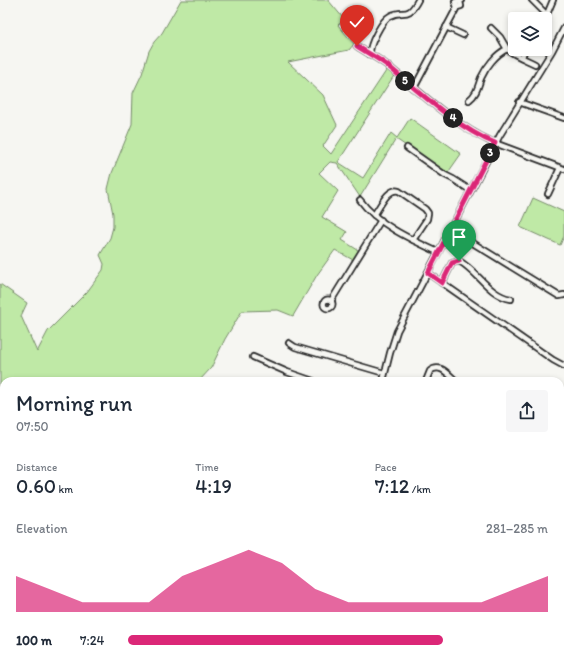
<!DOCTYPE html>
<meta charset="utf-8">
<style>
body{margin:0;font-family:Itim,sans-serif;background:#f6f6f7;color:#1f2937;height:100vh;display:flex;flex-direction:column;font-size:15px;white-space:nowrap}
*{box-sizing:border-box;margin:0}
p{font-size:13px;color:#747a83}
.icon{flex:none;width:22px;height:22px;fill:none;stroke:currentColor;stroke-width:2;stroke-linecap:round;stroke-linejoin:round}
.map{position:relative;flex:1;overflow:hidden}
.drawer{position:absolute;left:0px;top:377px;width:564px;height:286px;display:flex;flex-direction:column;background:#fff;border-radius:12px 12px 0 0;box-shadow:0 2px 6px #0003}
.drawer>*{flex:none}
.controls{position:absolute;left:508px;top:12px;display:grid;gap:8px}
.controls a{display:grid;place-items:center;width:44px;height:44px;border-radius:4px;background:#fff;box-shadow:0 2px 6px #0003;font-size:20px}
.pin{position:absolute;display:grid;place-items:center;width:34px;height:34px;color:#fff;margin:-41px -17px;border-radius:50% 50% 50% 0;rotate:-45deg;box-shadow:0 0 4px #0007}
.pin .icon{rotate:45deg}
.km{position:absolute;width:20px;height:20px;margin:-10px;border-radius:50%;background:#222;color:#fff;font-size:11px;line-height:20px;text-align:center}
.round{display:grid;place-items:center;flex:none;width:42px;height:42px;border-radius:4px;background:#f6f6f7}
.overview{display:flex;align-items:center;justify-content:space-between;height:68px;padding:0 16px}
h1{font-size:22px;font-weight:600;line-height:30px}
.metrics{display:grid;grid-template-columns:repeat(3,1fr);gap:6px;height:68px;padding:4px 16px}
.metrics div{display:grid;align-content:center}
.metrics b{font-size:20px;font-weight:600}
.metrics small{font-size:11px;font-weight:400}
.metrics p{font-size:11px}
.chart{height:112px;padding:8px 16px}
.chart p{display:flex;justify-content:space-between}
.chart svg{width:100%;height:72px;margin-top:4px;fill:#db2777;opacity:.7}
ul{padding:0 16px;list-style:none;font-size:13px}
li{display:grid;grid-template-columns:64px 48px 1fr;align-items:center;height:30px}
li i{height:10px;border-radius:5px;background:#db2777}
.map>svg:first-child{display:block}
.green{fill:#bfe9a6;stroke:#758a68}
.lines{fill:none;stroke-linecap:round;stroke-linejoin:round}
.street-casing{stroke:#2b2b2b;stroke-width:8}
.street{stroke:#f6f6f2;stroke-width:4.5}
.route-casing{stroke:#fff;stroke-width:8}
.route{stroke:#db2777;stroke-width:5}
</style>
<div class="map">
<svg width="564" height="663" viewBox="0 0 564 663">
<rect width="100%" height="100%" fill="#f6f6f2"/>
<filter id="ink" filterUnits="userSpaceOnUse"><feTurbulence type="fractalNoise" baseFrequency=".025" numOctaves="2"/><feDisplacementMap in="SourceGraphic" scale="8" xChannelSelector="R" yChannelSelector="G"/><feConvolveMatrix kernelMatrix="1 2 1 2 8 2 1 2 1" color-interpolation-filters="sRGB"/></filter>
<g filter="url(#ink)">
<g class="green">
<polygon points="181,0 328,0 344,19 338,25 354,44 349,50 288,62 323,95 337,125 323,146 331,154 388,68 395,74 338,162 363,178 391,133 397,138 410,118 461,154 447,174 396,139 360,197 337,163 330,162 319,173 338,191 322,217 347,232 342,240 361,252 355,261 335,250 317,275 293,316 278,310 242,311 225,339 211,368 199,381 4,381 4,641 0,625 0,284 27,303 21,316 37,352 48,331 87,292 103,270 104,264 100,255 110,238 113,227 113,214 108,189 112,173 132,124 133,93 142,74 149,51 154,42 162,33"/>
<polygon points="533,198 564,212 564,236 560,245 520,227"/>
<polygon points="564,460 564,587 560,584 560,463"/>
<polygon points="9,659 111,659 115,663 11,663"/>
<polygon points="326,659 449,659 452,663 323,663"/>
</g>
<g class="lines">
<g class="street-casing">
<g id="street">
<polyline points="532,0 547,15"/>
<polyline points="457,7 455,2 462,0"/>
<polyline points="545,19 553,0"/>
<polyline points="446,27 463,35"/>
<polyline points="491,28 500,37 507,49"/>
<path d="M357,46C367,53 378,58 388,66C421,93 453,124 492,142L564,169"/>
<path d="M370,54C369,45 382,20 390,16C404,8 407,21 418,0"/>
<polyline points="522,57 525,49"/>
<polyline points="414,88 457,7 461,6 460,2"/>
<path d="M469,100C477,94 478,86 481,78C486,67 496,54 507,49C516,56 525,59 535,64"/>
<polyline points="519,102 564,118"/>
<polyline points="407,148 445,175 453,179 470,190"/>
<polyline points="548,194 560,168"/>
<path d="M360,200C378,225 412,240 438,252"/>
<path d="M374,215C380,207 388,187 399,191L425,209L428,213L427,219L413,240"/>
<polyline points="450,229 559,296 564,295"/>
<polyline points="428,273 553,360 564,366"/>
<path d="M442,283L452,263L459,261C478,271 488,295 511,299"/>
<circle cx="328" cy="304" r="4.5"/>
<polyline points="331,301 381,220"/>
<polyline points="289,343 295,347 384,373"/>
<polyline points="253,357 287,372 313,381"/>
<polyline points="383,381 390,353 397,331 500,135 552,51 564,28"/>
<path d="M426,381L430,371C440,363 448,374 456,381"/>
<polyline points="560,404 564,402"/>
<polyline points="560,432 564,427"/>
<polyline points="563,589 564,590"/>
<polyline points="560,659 564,660"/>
<polyline points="228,663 230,659"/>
</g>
</g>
<use href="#street" class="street"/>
</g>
</g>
<g class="lines" filter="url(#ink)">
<g class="route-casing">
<path id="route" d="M357,46C367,53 378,58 388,66C418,91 459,129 495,143L428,273L442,283L452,263L459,261"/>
</g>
<use href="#route" class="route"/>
</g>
</svg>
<div class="controls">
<a><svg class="icon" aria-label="layers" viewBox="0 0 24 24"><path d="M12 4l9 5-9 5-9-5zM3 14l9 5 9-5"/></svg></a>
</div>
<div class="pin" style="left:459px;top:261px;background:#1e9e55"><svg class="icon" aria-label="arrive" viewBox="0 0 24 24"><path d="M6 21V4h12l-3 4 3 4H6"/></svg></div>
<div class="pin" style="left:357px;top:46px;background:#d93025"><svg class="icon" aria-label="check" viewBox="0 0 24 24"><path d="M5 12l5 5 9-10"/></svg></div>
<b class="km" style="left:490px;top:153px">3</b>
<b class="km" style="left:453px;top:118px">4</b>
<b class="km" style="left:405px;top:81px">5</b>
<section class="drawer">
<div class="overview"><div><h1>Morning run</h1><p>07:50</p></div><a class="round"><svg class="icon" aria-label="share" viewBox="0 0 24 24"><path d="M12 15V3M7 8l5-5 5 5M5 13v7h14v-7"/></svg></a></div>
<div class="metrics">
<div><p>Distance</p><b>0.60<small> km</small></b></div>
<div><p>Time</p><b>4:19</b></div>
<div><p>Pace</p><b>7:12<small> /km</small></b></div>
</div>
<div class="chart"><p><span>Elevation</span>281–285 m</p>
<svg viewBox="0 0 160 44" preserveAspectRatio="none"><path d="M0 44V22L10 30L20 38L30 38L40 38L50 22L60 14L70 6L80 14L90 30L100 38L110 38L120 38L130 38L140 38L150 30L160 22V44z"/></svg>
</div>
<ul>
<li><b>100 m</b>7:24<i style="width:75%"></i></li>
</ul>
</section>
</div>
